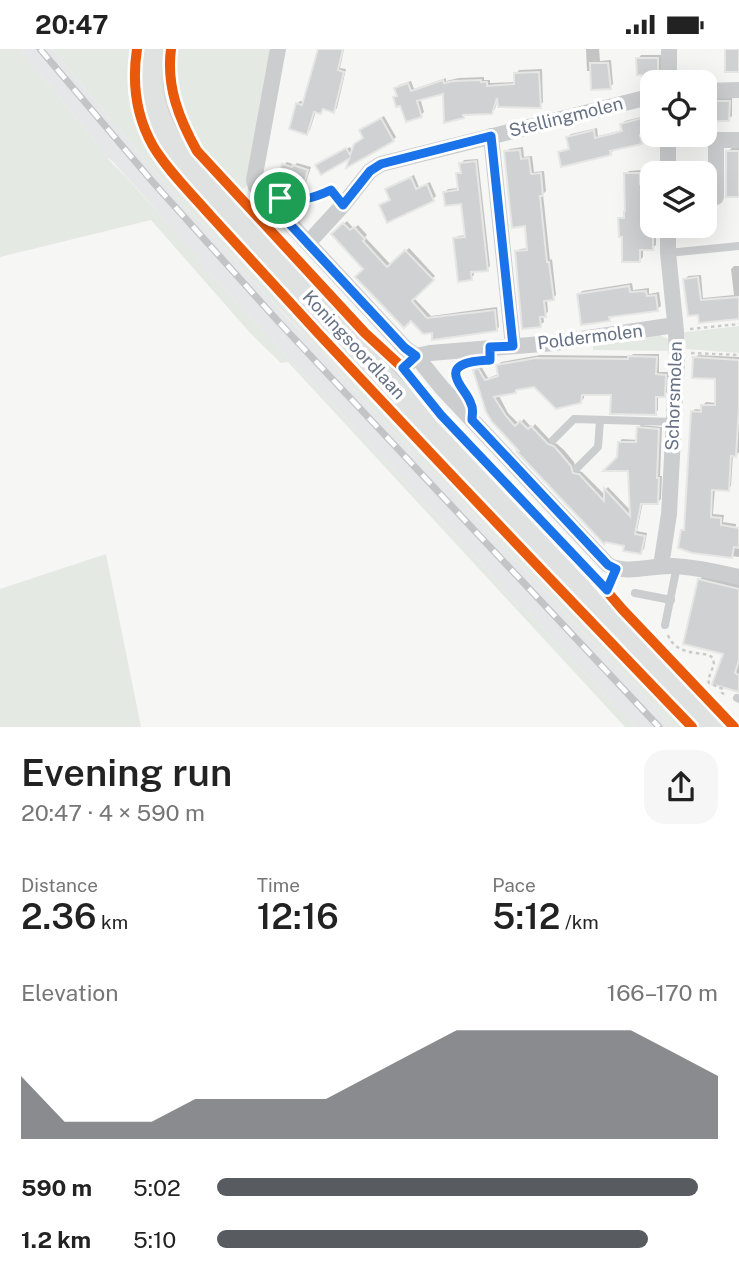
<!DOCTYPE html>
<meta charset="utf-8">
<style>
body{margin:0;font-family:"Public Sans",sans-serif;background:#f6f6f6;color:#222;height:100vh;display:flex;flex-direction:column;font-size:26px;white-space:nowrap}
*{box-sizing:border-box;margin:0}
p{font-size:23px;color:#767676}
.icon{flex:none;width:38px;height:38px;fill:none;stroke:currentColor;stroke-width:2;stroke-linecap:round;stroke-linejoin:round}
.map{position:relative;height:678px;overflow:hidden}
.panel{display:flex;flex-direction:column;background:#fff;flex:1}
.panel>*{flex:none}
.buttons{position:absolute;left:640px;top:21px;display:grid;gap:14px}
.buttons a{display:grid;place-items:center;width:77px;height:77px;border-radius:14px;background:#fff;box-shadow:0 7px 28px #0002;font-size:35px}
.pin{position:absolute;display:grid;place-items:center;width:60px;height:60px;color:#fff;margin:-30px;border:4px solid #fff;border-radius:50%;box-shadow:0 2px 7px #0007}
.round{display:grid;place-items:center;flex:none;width:74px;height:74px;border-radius:21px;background:#f6f6f6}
.overview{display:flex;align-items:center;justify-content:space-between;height:119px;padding:0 21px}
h1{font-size:38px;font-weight:600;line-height:52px}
.figures{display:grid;grid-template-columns:repeat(3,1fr);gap:10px;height:119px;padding:7px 21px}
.figures div{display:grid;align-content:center}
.figures b{font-size:35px;font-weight:600}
.figures small{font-size:19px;font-weight:400}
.figures p{font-size:19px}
.chart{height:196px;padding:14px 21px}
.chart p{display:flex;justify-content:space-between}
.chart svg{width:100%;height:126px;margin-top:7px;fill:#585b60;opacity:.7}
ul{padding:0 21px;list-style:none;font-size:23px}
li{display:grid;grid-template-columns:112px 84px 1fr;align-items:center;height:52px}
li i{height:18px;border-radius:9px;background:#585b60}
.status{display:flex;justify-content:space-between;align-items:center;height:49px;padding:0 35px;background:#fff;direction:ltr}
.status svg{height:19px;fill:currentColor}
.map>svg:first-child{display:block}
.built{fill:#e6e7e8}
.green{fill:#e5e9e4}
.shadow{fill:#0003}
.building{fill:#d0d1d2;stroke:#e6e6e5;stroke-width:2}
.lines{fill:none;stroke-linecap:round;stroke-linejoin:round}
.secondary-casing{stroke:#d2d3d4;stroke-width:25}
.path{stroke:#cbcbcb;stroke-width:2.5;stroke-dasharray:3.5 3.5;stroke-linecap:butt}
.lane{stroke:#cccdcf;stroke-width:8}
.street{stroke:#cccdcf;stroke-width:16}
.secondary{stroke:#e0e1e1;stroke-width:23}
.rail-casing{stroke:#c3c4c5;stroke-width:7}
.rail{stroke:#fff;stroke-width:4.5;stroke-dasharray:13;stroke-linecap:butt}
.cycleway-casing{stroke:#fff;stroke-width:15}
.cycleway{stroke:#e8590c;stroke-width:10}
.route-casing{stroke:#fff;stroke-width:14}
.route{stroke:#1a73e8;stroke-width:9}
.labels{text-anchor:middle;stroke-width:7;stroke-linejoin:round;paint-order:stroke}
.street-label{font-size:18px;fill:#677285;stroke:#fff}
</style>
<div class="status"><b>20:47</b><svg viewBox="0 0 49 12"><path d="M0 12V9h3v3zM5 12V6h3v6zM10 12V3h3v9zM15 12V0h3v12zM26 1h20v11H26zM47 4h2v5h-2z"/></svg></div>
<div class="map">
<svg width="739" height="678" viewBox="0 0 739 678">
<rect width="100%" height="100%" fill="#f6f6f5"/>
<polygon class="built" points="19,0 52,0 182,155 226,200 246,225 298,280 332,313 338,322 355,342 426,417 438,427 499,494 539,534 575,575 636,637 672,678 636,678 620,661 614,658 603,643 528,563 522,560 502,540 493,527 426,455 416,447 406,434 316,337 306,329 218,233 203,220 201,214 143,146 112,112 105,107 102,100"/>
<g class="green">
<path d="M0,0H19L102,100C106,111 118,119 126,128C152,156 177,185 201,214L203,220L218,233L306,329L316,337L406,434L416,447L426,455L493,527C503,540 514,556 528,563L603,643L614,658L620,661L636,678H625L288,313L281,314L251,285L151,171L0,208Z"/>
<path d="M52,0H134C130,34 134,68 151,98C164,120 185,139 202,159C240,203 280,246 320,288C442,419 565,548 688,678H672L636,637L575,575L539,534L499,494L438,427L426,417L355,342L338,322L332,313L311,293L246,225L226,200L182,155Z"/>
<path d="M139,0H146V54L378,333L373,338C318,279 262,221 209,160C190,137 166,116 152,89C138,61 135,31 139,0Z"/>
<path d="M174,0H272L247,137L240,143C229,131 217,120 207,107C183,77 170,38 174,0Z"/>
<polygon points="739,277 739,304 686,300 684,284 686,283"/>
<polygon points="660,286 668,290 673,302 593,301 593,295"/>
<polygon points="412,332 442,370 601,538 620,562 730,678 726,678 404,339"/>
<polygon points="388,343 705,678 695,678 382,348"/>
<polygon points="106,505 141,678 0,678 0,540"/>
</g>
<g class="shadow">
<polygon points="319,0 344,0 340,19 346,20 337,59 334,62 324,58 320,63 316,62 310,81 307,84 297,55 300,52 305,53"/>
<polygon points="586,0 599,0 600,12 611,11 613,35 610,38 592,22 587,22"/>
<polygon points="641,6 661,6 661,31 658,33 644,34 644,24 638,10"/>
<polygon points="542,20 543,53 540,57 499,47 495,60 491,63 465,65 463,67 444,42 420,49 424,63 421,66 401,55 395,49 398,45 396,39 399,36 411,32 414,40 446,29 446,32 459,29 484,28 484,31 490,31 490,34 516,33 516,25 519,21"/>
<polygon points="705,49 732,49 732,67 728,70 705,70"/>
<polygon points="649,66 652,79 649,83 643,84 644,90 641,93 613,100 614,101 610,105 560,104 563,101 570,99 568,88 571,85 597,79 598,87 623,81 622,75 625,72"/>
<polygon points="384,67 396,88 393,91 352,106 320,114 350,98 353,104 365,89 364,79"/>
<polygon points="523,98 524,108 532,107 534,123 544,122 546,142 543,145 550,211 552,210 556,246 553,249 547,250 548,263 543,266 544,273 540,276 516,203 520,200 529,199 527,175 506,103 509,100"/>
<polygon points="732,99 739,99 739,146 728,102"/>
<polygon points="478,110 490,217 487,220 473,221 474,226 471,229 455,190 458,187 467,186 463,153 445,143 448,140 460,139 458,125 462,121 461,115 464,111"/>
<polygon points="287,113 295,116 297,114 311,118 305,136 301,140 284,116"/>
<polygon points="642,121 643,133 653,133 653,177 656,177 656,196 652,199 643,200 643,208 640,211 623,186 620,170 626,166 626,125 629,122"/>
<polygon points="414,126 419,138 430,133 436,147 433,150 381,156 391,150 387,140 390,137"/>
<polygon points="347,172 354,180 358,176 367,186 365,188 391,216 409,199 435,227 413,248 431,267 497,258 499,278 496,281 433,283 366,220 333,185"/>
<polygon points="734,217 739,217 739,267 701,272 685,231 688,227 701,226 703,249 734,246 731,220"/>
<polygon points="632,234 633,241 649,239 649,245 659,243 661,257 657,260 612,267 609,271 579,246 582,242"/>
<polygon points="633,305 659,305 659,323 668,323 667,343 664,346 658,346 658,361 655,364 613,344 584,344 584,349 581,352 534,336 519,338 515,342 498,345 508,364 519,375 524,370 532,379 535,375 551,392 557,395 564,401 574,413 576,421 582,423 606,447 606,440 608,438 632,463 630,420 619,409 619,394 622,390 638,391 638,379 641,376 662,378 660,427 662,427 661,450 658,453 643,453 637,482 647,484 644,500 641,503 626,495 521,402 475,321 481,317 488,329 499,325 498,317 501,313 540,306 631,307"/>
<polygon points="698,306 739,308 739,403 736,406 733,406 731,437 728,440 715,439 713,465 724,466 723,473 736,475 735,486 739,487 739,508 692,502 682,481 686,478 692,363 695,360 703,361 703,356 706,353 717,354 717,328 695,309"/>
<polygon points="710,521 739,527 739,642 699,531"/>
</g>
<g class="building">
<polygon points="318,0 343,0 338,21 344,23 334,64 323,60 321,65 314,63 307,86 289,80 296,54 302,56"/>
<rect x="725" y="0" width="14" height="23"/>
<polygon points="636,9 658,9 658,33 642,33 642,26 637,26"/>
<polygon points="590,14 608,14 611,40 591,41"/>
<polygon points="539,23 541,59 498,58 497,49 492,65 463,66 464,69 444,74 443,45 417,52 422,68 406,73 400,57 396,58 393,48 397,47 394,39 408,34 411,42 443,31 444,34 454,32 481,31 481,33 487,33 487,37 514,35 514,24"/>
<polygon points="705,52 730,52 729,72 705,72"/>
<polygon points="646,68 650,84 640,86 642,95 610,102 611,106 561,118 558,103 569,100 566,88 594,81 595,89 622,82 620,75"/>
<polygon points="381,69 394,92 346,119 349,110 321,126 315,116 346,99 350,106 354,95 363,89 359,81"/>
<polygon points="520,101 521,110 529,109 531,125 541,124 543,147 540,147 547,213 549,213 554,251 544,252 546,268 540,268 541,278 522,280 515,202 527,201 525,177 512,179 504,102"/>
<rect x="726" y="102" width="13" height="46"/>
<polygon points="476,112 488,222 471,223 472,231 458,233 453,189 465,188 461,155 445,157 443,143 458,141 456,124 461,124 459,114"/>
<polygon points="282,115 292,118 293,116 308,121 302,142 276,134"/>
<polygon points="624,124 640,124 640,135 653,135 653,201 640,201 640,213 622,213 622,188 619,188 618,169 624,169 624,162 625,162"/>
<polygon points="411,128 416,140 427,135 434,152 387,174 379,156 390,151 385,140"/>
<polygon points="343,174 350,181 354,178 365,190 363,192 387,218 405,201 434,231 412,252 427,269 495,261 497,282 432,291 432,284 423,285 411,272 404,279 355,228 363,220 331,185"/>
<polygon points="698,228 701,251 739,248 739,270 699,274 698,266 688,267 683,230"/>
<polygon points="629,237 630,243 646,242 647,247 656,246 658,262 609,268 610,272 581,276 577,245"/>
<polygon points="628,307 657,308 656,325 666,326 665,348 656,348 656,366 610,365 611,346 582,346 581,354 556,360 534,338 516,341 516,344 494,348 506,367 515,377 520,372 528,380 531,377 548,395 554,397 561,405 571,417 573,424 579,425 604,452 604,439 630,467 628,422 603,422 617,408 618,393 636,393 637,378 659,380 657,429 659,429 658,455 641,455 635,485 645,487 641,505 623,502 624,497 606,493 604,495 517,403 519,402 492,373 486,363 473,321 478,319 485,331 498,327 496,316 536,309 628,310"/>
<polygon points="693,308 739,311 739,357 736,408 731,407 729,442 712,441 711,468 721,469 721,476 739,479 739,499 734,498 732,509 692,504 678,499 681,481 684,481 691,362 701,363 701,356 715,356 715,330 692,329"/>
<polygon points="698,530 739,540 739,611 735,624 739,626 739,643 712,635 723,605 683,595"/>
</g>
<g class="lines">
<g class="secondary-casing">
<path id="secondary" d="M153,0C152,9 151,19 151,28C150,75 183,111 211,145L713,678"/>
</g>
<g class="path">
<polyline points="291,151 303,151 331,141 333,144"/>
<polyline points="690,280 739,275"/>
<polyline points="691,304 739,306"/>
<polyline points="457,331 455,325 459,318"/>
<path d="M668,586C675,604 693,603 709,606L713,609L714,615L708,631L709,634L723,640L722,644L726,646"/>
</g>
<g class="lane">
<polyline points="668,204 739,197"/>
<polyline points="553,391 574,370 674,373"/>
<polyline points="577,419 598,398 600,371"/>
<polyline points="635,544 671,551"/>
<polyline points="665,576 677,517"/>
<polyline points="737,649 739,650"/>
</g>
<g class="street">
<path d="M278,0L254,131L256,138L405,299L416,307L442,339L608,516C627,526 652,516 673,517C696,518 717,523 739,528"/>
<polyline points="669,33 669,0"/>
<polyline points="705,42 739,41"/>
<polyline points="491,87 513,297"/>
<polyline points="668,124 668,86"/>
<polyline points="716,148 716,91 739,91"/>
<polyline points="308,194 343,156 370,122 381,115 653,47"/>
<polyline points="389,333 416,307 430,304 554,294 675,276"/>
<polyline points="661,517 669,465 677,311 676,282 668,204 668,177"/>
</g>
<use href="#secondary" class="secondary"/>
<g class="rail-casing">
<polyline id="rail" points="40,0 151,131 276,270 659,678"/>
</g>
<use href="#rail" class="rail"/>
<g class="cycleway-casing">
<g id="cycleway">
<path d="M137,0C132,33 136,67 153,97C168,122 191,144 210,166C246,205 281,244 317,283C441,416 566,547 692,678"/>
<path d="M171,0C166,37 179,70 197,102L365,284L403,319L441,366L593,526L622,560L734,678"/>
</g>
</g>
<use href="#cycleway" class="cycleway"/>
</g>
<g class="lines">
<g class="route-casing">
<path id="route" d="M491,87L513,297L490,298V311C480,312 449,312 457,330C460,339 468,345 471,355C474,360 472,365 472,371L608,516L616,520L607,541L441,366L403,319L416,307L405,299L272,156L280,149C300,153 314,149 331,141L343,156L370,122L381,115Z"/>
</g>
<use href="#route" class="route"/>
</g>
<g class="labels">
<g class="street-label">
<text transform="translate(566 68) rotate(-14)" y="6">Stellingmolen</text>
<text transform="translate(590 288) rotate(-7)" y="6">Poldermolen</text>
<text transform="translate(354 296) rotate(47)" y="6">Koningsoordlaan</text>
<text transform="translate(674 347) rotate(-88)" y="6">Schorsmolen</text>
</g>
</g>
</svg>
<div class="buttons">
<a><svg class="icon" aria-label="locate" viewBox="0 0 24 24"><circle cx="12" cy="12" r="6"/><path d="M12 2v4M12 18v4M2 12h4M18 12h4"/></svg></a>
<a><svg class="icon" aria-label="layers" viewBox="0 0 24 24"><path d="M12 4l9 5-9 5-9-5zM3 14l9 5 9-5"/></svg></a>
</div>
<div class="pin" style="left:280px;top:149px;background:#1e9e55"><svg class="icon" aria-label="arrive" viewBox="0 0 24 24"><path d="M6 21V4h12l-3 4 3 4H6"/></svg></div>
</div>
<section class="panel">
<div class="overview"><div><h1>Evening run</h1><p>20:47 · 4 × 590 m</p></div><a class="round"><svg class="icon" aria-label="share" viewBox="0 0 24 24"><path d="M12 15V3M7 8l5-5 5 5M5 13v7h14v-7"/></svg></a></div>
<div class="figures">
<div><p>Distance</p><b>2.36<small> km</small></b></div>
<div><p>Time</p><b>12:16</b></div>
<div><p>Pace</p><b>5:12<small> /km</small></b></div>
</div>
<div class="chart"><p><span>Elevation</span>166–170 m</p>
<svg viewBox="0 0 160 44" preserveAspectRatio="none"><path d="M0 44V22L10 38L20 38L30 38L40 30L50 30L60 30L70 30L80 22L90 14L100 6L110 6L120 6L130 6L140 6L150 14L160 22V44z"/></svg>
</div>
<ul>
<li><b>590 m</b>5:02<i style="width:96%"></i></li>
<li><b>1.2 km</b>5:10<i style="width:86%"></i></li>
</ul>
</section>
